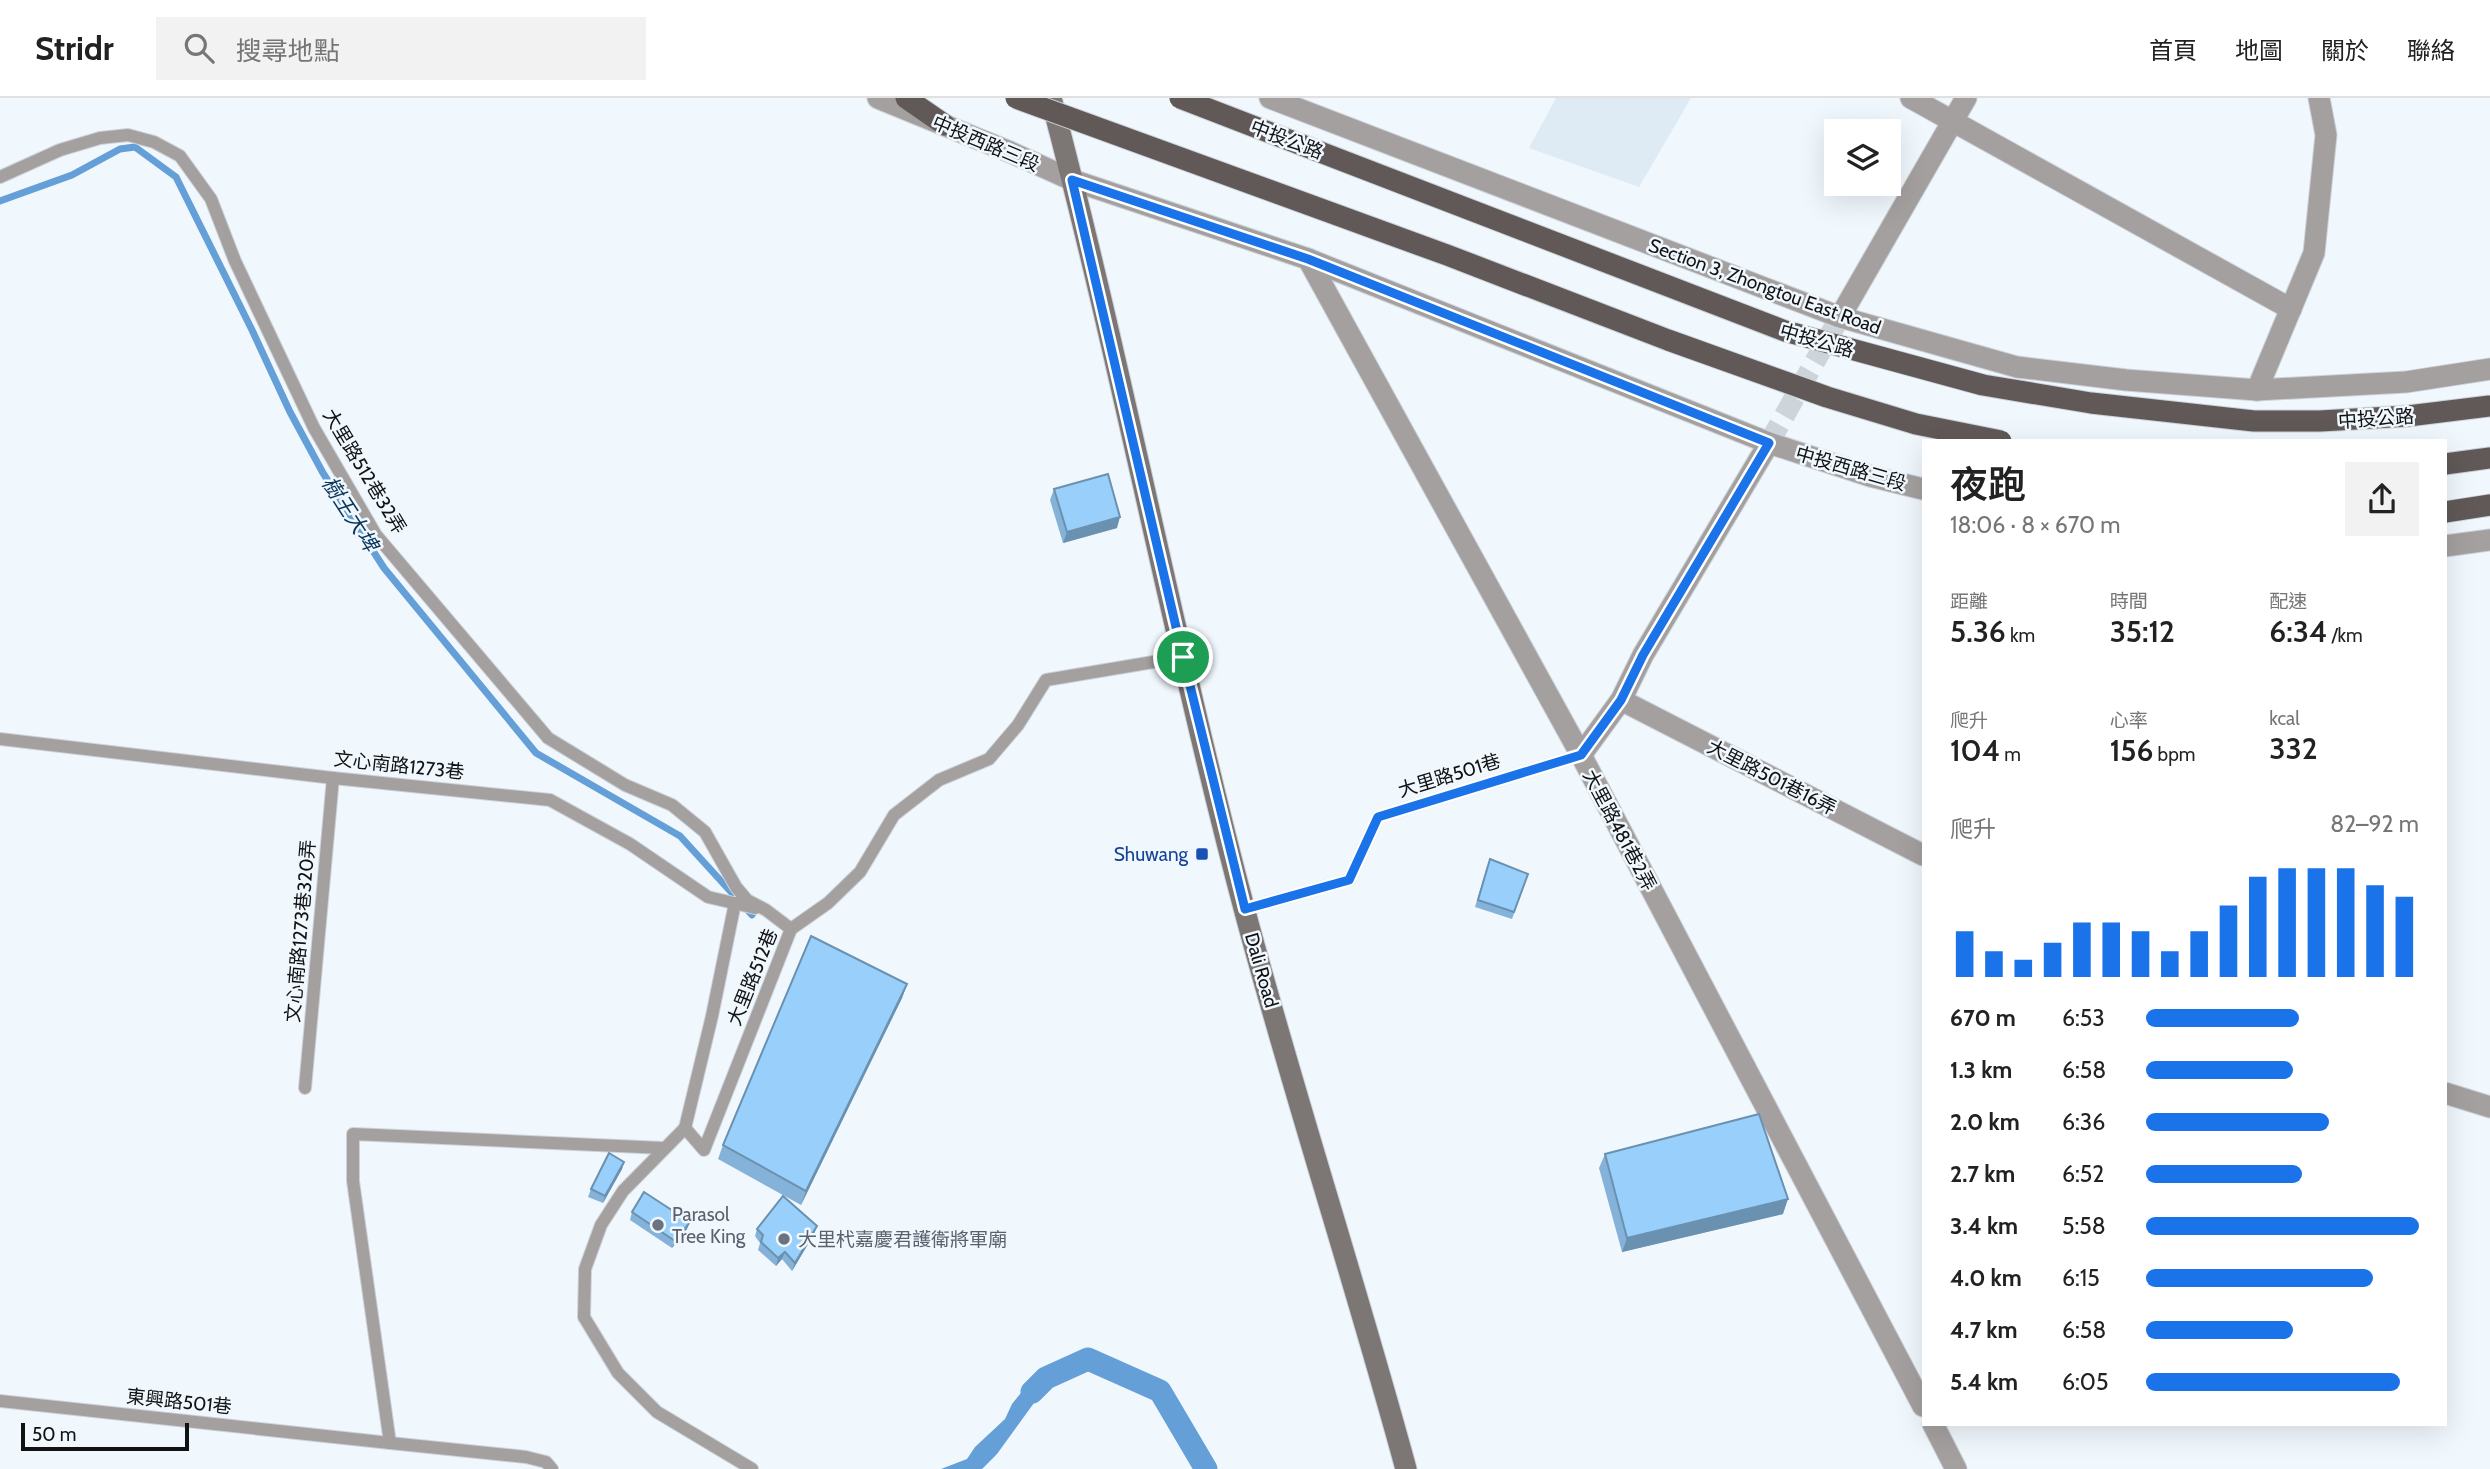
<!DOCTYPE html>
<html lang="zh-TW">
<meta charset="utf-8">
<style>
body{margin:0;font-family:Cabin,"Noto Sans TC",sans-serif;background:#f2f2f2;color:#222;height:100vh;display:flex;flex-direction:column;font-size:26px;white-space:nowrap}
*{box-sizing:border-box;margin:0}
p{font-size:23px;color:#767676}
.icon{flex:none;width:38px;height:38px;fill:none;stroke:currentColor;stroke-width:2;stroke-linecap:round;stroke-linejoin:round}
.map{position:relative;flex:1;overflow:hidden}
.panel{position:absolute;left:1922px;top:341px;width:525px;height:987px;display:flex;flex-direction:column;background:#fff;border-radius:0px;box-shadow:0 7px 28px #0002}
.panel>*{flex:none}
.controls{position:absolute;left:1824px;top:21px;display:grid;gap:14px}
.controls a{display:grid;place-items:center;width:77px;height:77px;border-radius:0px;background:#fff;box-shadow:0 7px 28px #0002;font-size:35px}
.scale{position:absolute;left:21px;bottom:18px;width:168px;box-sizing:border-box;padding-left:7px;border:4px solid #101214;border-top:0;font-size:19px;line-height:24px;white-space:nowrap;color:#101214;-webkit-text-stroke:5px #f0f7fd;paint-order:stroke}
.pin{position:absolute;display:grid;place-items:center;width:60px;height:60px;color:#fff;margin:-30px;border:4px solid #fff;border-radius:50%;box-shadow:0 2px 7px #0007}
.round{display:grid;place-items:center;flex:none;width:74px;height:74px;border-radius:0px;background:#f2f2f2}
.overview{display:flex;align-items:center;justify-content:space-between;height:119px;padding:0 28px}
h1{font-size:38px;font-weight:600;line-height:52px}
.stats{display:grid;grid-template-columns:repeat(3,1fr);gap:10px;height:119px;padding:7px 28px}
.stats div{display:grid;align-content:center}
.stats b{font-size:30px;font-weight:600}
.stats small{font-size:19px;font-weight:400}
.stats p{font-size:19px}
.chart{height:196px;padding:14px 28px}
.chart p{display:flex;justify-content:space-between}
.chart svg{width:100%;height:126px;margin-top:7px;stroke:#1a73e8;stroke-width:6}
ul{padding:0 28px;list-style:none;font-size:23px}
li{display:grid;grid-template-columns:112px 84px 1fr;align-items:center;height:52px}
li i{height:18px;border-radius:9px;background:#1a73e8}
header{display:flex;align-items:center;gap:42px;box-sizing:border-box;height:98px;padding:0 35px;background:#fff;border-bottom:2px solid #e0e0e0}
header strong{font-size:33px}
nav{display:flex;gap:38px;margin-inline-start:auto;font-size:24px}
.search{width:490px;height:63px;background:#f2f2f2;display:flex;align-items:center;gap:18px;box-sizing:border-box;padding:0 24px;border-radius:0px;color:#767676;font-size:26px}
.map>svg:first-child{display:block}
.built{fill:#deebf5}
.water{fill:#649fd7}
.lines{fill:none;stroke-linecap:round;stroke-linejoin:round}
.stream{stroke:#649fd7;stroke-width:7}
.canal{stroke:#649fd7;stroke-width:23}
.street-tunnel{stroke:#ced5da;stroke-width:21;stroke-dasharray:21 10;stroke-linecap:butt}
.lane-casing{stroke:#ccd2d8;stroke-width:14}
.street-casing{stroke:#ccd2d8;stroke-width:23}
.secondary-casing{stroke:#ccd2d8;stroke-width:23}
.primary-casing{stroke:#ccd2d8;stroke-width:23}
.lane{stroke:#a4a09f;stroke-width:12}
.street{stroke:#a4a09f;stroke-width:21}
.secondary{stroke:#7c7675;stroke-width:21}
.primary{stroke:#605958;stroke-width:21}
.primary-bridge-casing{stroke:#ccd2d8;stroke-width:23;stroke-linecap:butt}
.primary-bridge{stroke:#605958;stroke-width:21}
.wall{fill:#84b2d8}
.shaded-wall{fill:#6b91b0}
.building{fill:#99cffb;stroke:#6b91b0;stroke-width:2}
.route-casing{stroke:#fff;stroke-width:14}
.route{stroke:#1a73e8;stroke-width:9}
.transit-dot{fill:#1a4fb4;stroke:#f0f7fd;stroke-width:2.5}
.worship-dot{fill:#6b7280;stroke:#f0f7fd;stroke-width:2.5}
.labels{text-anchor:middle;stroke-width:5;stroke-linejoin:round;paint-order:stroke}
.street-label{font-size:19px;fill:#101214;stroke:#f0f7fd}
.transit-label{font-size:19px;fill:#164399;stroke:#f0f7fd;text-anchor:end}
.worship-label{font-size:19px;fill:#5b616d;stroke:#f0f7fd;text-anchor:start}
.water-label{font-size:21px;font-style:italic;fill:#09375c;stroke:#f0f7fd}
</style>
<header>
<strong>Stridr</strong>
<div class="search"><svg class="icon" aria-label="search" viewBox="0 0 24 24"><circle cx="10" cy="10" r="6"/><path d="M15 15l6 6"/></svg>搜尋地點</div>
<nav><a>首頁</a><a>地圖</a><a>關於</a><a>聯絡</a></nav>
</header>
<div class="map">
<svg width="2490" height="1371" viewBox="0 0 2490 1371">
<rect width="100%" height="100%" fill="#f0f7fd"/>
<polygon class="built" points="1556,0 1691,0 1639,89 1529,50"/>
<polygon class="water" points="1038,1274 1055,1276 997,1356 982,1371 941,1371 967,1361 975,1349 1005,1321 1012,1306"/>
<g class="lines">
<polyline class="stream" points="0,103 72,77 120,51 135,49 176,79 252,232 290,314 323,375 384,470 536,655 680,738 752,817"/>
<polyline class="canal" points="1032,1294 1046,1280 1088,1261 1160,1293 1206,1371"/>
<polyline class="street-tunnel" points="1769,345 1840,219"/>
<g class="lane-casing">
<g id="lane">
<polyline points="0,79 60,52 100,40 128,37 154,44 180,58 211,101 235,163 314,330 376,437 548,640 625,687 672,707 705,734 736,789 747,802 766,812 791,831"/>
<polyline points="0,641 333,680 550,702 630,746 708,799 755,810"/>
<polyline points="1245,811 1349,782 1378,719 1581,657"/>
<polyline points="305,990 333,680"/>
<polyline points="685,1030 704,1052 791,831 828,805 860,774 894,717 939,682 989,661 1018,627 1046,582 1183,559"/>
<polyline points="685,1030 623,1093 601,1127 585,1171 584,1219 618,1275 657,1314 752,1371"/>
<polyline points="685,1030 712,918 735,805"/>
<polyline points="0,1303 390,1345 353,1083 353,1036 663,1050"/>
<polyline points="390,1345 526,1359 546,1364 552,1371"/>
</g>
</g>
<g class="street-casing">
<g id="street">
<polyline points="878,0 1010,54 1072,82 1308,161 1769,345 1870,378 1923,391"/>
<polyline points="1270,0 1840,219 2017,269 2126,282 2257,292 2406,284 2490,271"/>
<polyline points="1911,0 2291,211"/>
<polyline points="1308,161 1581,657 1923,1308"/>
<polyline points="1840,219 1966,0"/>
<polyline points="2257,292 2314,155 2326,37 2319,0"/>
<polyline points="2445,448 2490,442"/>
<polyline points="1621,602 1923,757"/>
<polyline points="1581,657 1621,602 1643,557 1769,345"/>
<polyline points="2445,995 2490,1009"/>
<polyline points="1933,1326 1956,1371"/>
</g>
</g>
<g class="secondary-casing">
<path id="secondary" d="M1051,0C1122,268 1173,542 1244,810C1294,998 1355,1183 1406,1371"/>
</g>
<g class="primary-casing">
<g id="primary">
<polyline points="906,0 945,27"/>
<polyline points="2445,366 2490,360"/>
<polyline points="2445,414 2490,407"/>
</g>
</g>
<use href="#lane" class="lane"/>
<use href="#street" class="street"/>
<use href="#secondary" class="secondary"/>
<use href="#primary" class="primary"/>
<g class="primary-bridge-casing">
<g id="primary-bridge">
<polyline points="1016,0 1447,157 1668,242 1827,299 1916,326 2001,343"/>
<polyline points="1180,0 1785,233 1983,287 2091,305 2254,323 2320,323 2408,318 2490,308"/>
</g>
</g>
<use href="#primary-bridge" class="primary-bridge"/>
</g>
<g class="wall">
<polygon points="1054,391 1117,430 1063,445 1050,402"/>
<polygon points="1487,768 1528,776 1512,821 1475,809"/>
<polygon points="907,886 902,900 801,1107 718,1061 723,1047"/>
<polygon points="1605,1056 1783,1116 1622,1154 1599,1070"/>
<polygon points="624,1064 622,1071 603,1105 588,1099 591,1091"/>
<polygon points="632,1114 687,1131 672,1150 630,1122"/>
<polygon points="757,1131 814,1136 792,1173 782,1161 776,1168 758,1152 760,1145 755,1138"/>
</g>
<g class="shaded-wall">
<polygon points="1120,419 1117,430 1063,445 1067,434"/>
<polygon points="907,886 902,900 801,1107 806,1093"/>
<polygon points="624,1064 622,1071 603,1105 605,1098"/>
<polygon points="1788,1101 1783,1116 1622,1154 1627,1140"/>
<polygon points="690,1124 687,1131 672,1150 675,1143"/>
<polygon points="817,1128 814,1136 792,1173 795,1165"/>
<polygon points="785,1154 782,1161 776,1168 778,1160"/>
</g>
<g class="building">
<polygon points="1108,376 1120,419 1067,434 1054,391"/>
<polygon points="1490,761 1528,776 1514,814 1478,802"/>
<polygon points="811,838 907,886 806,1093 723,1047"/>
<polygon points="1759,1016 1788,1101 1627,1140 1605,1056"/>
<polygon points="609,1055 624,1064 605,1098 591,1091"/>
<polygon points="644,1094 690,1124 675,1143 632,1114"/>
<polygon points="783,1098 817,1128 795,1165 785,1154 778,1160 761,1144 763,1137 757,1131"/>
</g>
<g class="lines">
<g class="route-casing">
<polygon id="route" points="1072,82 1308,161 1769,345 1643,557 1621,602 1581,657 1378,719 1349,782 1245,811 1183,559"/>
</g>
<use href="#route" class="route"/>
</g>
<rect class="transit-dot" x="1195" y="749" width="14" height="14" rx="3.5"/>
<g class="worship-dot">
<circle cx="658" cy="1127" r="7"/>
<circle cx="784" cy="1141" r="7"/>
</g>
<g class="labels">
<g class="street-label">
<text transform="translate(1287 41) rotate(21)" y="7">中投公路</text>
<text transform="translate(986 45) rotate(23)" y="7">中投西路三段</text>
<text transform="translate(1765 188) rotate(20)" y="7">Section 3, Zhongtou East Road</text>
<text transform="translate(1817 242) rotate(16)" y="7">中投公路</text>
<text transform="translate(2376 320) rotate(-4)" y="7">中投公路</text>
<text transform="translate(1851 370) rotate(16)" y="7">中投西路三段</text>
<text transform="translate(365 373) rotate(59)" y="7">大里路512巷32弄</text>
<text transform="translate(399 667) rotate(6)" y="7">文心南路1273巷</text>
<text transform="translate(1449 677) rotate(-17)" y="7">大里路501巷</text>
<text transform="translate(1772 679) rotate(27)" y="7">大里路501巷16弄</text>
<text transform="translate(1620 732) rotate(62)" y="7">大里路481巷2弄</text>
<text transform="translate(300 833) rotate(-85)" y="7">文心南路1273巷320弄</text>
<text transform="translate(1262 872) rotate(74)" y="7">Dali Road</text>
<text transform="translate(752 879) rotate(-68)" y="7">大里路512巷</text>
<text transform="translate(179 1303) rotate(6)" y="7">東興路501巷</text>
</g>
<g class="transit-label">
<text x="1188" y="763">Shuwang</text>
</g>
<g class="worship-label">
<text x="672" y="1123">Parasol<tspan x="672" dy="22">Tree King</tspan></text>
<text x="798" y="1148">大里杙嘉慶君護衛將軍廟</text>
</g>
<g class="water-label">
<text transform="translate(350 416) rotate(57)" y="7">樹王大埤</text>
</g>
</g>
</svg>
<div class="controls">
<a><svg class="icon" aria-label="layers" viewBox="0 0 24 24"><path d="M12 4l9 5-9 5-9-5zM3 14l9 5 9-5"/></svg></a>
</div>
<div class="scale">50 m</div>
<div class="pin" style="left:1183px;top:559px;background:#1e9e55"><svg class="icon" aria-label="arrive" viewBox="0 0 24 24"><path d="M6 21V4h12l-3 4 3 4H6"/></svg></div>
<section class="panel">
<div class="overview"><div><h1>夜跑</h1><p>18:06 · 8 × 670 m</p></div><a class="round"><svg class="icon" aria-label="share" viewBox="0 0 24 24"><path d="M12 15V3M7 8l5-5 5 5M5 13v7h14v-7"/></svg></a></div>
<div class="stats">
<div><p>距離</p><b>5.36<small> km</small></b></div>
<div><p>時間</p><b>35:12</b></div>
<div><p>配速</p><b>6:34<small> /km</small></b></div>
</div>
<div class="stats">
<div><p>爬升</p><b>104<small> m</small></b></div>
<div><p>心率</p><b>156<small> bpm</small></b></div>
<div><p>kcal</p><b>332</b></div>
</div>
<div class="chart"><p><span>爬升</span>82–92 m</p>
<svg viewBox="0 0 160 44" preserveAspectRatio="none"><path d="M5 44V28M15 44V35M25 44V38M35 44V32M45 44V25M55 44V25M65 44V28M75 44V35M85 44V28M95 44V19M105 44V9M115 44V6M125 44V6M135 44V6M145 44V12M155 44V16"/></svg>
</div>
<ul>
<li><b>670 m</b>6:53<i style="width:56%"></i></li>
<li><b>1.3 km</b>6:58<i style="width:54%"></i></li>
<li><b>2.0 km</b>6:36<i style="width:67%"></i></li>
<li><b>2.7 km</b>6:52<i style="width:57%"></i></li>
<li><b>3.4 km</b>5:58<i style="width:100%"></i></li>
<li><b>4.0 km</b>6:15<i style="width:83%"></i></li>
<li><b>4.7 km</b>6:58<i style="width:54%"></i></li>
<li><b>5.4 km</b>6:05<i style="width:93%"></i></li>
</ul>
</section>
</div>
